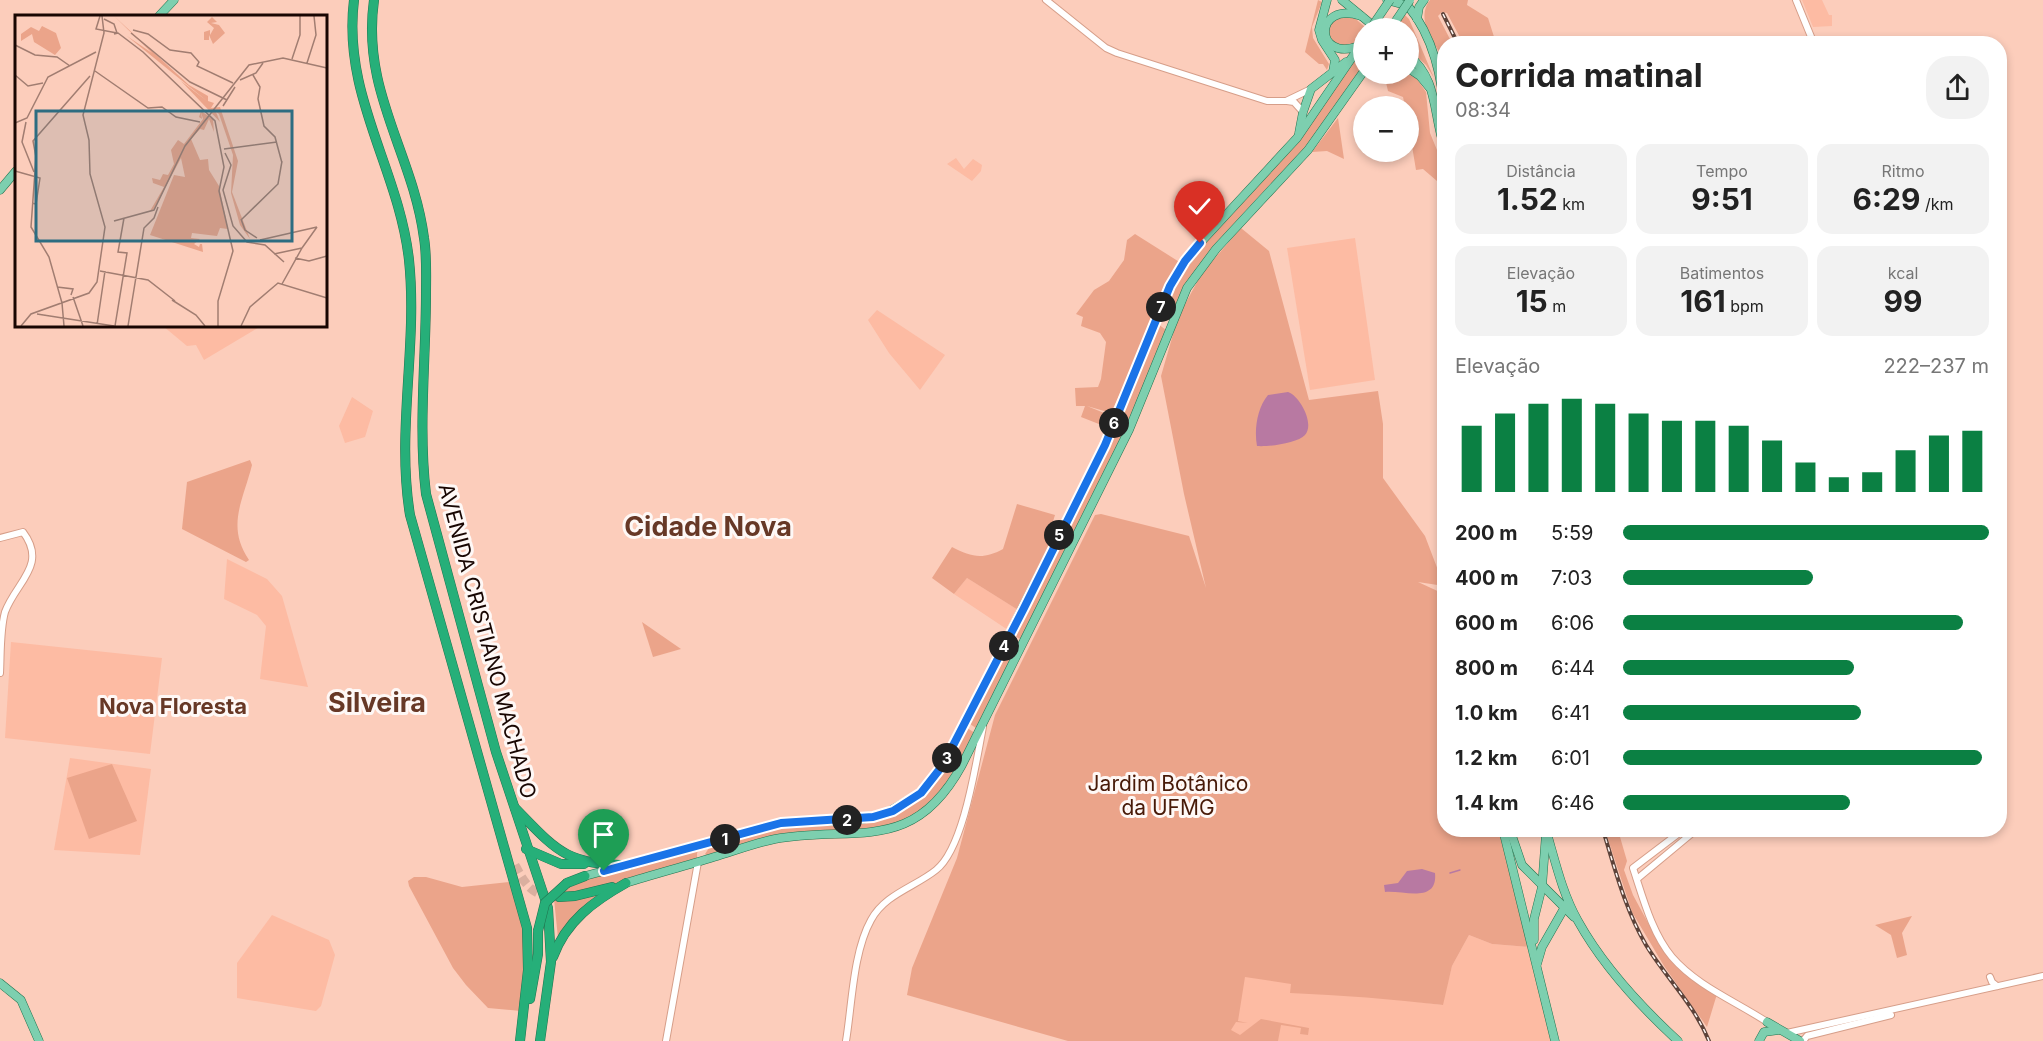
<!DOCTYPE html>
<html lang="pt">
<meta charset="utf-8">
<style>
body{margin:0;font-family:Inter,sans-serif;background:#f2f2f2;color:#222;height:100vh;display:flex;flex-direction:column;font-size:22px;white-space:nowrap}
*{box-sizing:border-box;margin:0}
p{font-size:20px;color:#767676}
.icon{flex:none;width:33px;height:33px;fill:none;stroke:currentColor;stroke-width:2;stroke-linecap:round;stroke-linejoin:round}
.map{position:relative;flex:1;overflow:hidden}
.side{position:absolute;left:1437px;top:36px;width:570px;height:801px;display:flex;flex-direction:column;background:#fff;border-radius:24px;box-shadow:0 3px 9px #0003}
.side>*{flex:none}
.buttons{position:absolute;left:1353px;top:18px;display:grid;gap:12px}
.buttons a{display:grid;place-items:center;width:66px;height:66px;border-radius:50%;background:#fff;box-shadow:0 3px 9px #0003;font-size:30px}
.pin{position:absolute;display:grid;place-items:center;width:51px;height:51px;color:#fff;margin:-62px -26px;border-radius:50% 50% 50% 0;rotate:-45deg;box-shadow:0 0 6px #0007}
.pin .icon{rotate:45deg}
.km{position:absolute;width:30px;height:30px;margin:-15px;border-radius:50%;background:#222;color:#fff;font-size:16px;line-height:30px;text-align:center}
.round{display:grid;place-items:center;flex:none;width:63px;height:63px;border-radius:24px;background:#f2f2f2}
.overview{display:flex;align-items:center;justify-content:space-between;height:102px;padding:0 18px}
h1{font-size:33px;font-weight:700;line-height:45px}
.metrics{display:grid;grid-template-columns:repeat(3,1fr);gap:9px;height:102px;padding:6px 18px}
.metrics div{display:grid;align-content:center;border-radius:15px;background:#f2f2f2;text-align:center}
.metrics b{font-size:30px;font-weight:700}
.metrics small{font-size:16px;font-weight:400}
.metrics p{font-size:16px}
.chart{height:168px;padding:12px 18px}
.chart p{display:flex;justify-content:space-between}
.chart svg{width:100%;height:108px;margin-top:6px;stroke:#0b8043;stroke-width:6}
ul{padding:0 18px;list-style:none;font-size:20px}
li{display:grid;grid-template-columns:96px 72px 1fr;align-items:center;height:45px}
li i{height:15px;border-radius:8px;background:#0b8043}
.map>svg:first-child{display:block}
.built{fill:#fdbba3}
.green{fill:#eba48a}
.water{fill:#b879a2}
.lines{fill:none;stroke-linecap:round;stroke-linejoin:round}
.stream{stroke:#b879a2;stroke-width:1.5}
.highway-tunnel{stroke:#daaf9f;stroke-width:9;stroke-dasharray:9 4.5;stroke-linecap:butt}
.minor-casing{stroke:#d69e89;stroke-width:8}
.major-casing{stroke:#21744f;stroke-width:9}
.highway-casing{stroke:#21744f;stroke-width:10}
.minor{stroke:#fff;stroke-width:6}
.major{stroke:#7dcfaf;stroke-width:8}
.highway{stroke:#26af79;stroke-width:9}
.rail-casing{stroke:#5d433a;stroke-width:4}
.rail{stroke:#fef8f6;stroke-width:1.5;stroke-dasharray:4.5;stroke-linecap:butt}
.major-bridge-casing{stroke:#21744f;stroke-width:9;stroke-linecap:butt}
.highway-bridge-casing{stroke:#21744f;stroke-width:10;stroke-linecap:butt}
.major-bridge{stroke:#7dcfaf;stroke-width:8}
.highway-bridge{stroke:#26af79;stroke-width:9}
.route-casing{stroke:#fff;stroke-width:12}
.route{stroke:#1a73e8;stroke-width:8}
.labels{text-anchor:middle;stroke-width:6;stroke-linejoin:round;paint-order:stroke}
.street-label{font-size:21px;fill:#180602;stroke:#fef8f6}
.park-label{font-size:21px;fill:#481a08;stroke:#fef8f6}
.neighbourhood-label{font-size:22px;font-weight:bold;fill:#673826;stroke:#fef8f6}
.district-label{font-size:27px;font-weight:bold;fill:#673826;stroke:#fef8f6}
.inset-road{fill:none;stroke:#a17d71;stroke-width:1.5}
.view{fill:#2d6d81;fill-opacity:0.15;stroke:#2d6d81;stroke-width:3}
.inset-edge{fill:none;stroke:#180602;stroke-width:3}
</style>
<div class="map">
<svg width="2043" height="1041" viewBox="0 0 2043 1041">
<rect width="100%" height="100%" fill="#fccdbb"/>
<g class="built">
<polygon points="1802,0 1822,0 1829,15 1832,15 1832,26 1813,27"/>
<polygon points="956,158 964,169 973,159 982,165 981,171 972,181 947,164"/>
<polygon points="1355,238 1375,380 1310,390 1287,248"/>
<polygon points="877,310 945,355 920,390 889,353 868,320"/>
<polygon points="163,326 261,326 204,360 196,345 187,346"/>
<polygon points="352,397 373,411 365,437 345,443 339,426"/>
<polygon points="227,559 267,579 282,596 308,687 260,679 266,626 257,615 224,599"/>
<polygon points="967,578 1018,610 1008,630 954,594"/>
<polygon points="11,642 162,658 150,754 5,738"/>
<polygon points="70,758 151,769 140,855 54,850"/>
<polygon points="272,915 329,940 335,955 321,1006 316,1011 237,998 237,963"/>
<polygon points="1469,935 1492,944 1530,947 1551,1041 1226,1041 1232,973 1357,994 1442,1005 1452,966"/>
</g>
<g class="green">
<polygon points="1318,0 1322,2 1312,27 1313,38 1329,64 1327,70 1323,64 1319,64 1305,52"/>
<path d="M1430,0H1468L1467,5L1488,18L1496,43H1463L1447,13L1442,12L1438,16L1452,43L1444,44V60C1434,42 1415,19 1430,0Z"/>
<polygon points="1349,13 1366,28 1353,45 1337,46 1329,38 1328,23"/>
<polygon points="1404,14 1409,19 1434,78 1426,65 1409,49 1408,28 1394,28"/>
<polygon points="1363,44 1363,65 1320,131 1200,265 1170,320 1160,318 1172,284 1186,262 1288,153"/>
<polygon points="1384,74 1408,74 1417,79 1426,92 1430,133 1444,167 1444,187 1423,169 1416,170 1409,128 1408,106 1405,106 1403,97 1388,91"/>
<polygon points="1338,118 1344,159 1327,151 1312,152"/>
<path d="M1241,228L1269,251L1309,400L1378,391L1383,424V478L1425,536L1444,586L1418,582L1444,594V830H1500L1530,947L1492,944L1469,935L1452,966L1443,1005C1392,999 1341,995 1290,993L1291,984L1245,977L1238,1021L1248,1023L1236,1022L1231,1030L1240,1035L1261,1019L1309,1028L1308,1035L1300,1034L1301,1028L1281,1025L1278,1041H1068L907,995L912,968L957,858L995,715L1095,515L1101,514L1189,536L1206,588L1184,494L1161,376L1178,317L1202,273Z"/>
<polygon points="1135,234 1181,263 1111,413 1087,406 1109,415 1104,426 1081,417 1085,406 1076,406 1075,388 1098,387 1101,379 1106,342 1100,333 1081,326 1083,317 1076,314 1094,290 1109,281 1124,260 1127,240"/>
<polygon points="1158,324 1166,330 1130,422 1023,641 1012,634"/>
<path d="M250,460L252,465C243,501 226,526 249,560L246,562L182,529L187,482Z"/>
<path d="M1017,504L1055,515L1049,534L1051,543L1018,610L967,578L954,594L932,578L952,547C971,557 983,560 1003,549Z"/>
<polygon points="642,622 681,649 653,657"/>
<polygon points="1010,641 1016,648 989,708 976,728 967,722"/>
<polygon points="967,728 975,733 951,780 922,809 901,822 884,828 801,834 707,856 705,854 709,848 787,823 864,821 923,794 943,771 964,730"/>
<polygon points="112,764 137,821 89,839 67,778"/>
<polygon points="1605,830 1618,830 1627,861 1624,870 1633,895 1661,947 1672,960 1717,994 1707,1027 1664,966 1632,912"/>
<path d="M701,848L697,853V859L610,886L558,895C583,875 667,857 701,848Z"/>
<polygon points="414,877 426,877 462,887 509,882 525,938 521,1011 488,1008 466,985 453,968 409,886 408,881"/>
<polygon points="607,889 558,938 554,899"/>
<polygon points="1912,916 1902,933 1907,955 1897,958 1891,935 1875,925"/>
</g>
<g class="water">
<path d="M1288,392C1300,396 1315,424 1305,435C1298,443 1269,447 1257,446C1254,430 1257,408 1268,395Z"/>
<path d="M1422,869L1435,873C1438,904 1403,890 1385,892L1384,885L1398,883L1407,871Z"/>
</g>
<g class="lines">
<polyline class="stream" points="1450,873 1460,870"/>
<path class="highway-tunnel" d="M515,865C523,880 529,893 548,896"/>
<g class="minor-casing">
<g id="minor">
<polyline points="1046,0 1106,48 1117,53 1267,101 1286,101 1311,89"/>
<polyline points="1796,0 1814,44"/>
<polyline points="1287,101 1294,102 1303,112"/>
<path d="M0,538L23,532C48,565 16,582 5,612C0,630 1,654 0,673"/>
<path d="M1683,830L1633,868C1643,898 1652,933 1672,957C1697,986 1735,1001 1767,1022"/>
<polyline points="1637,879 1696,830"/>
<polyline points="1990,977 1992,982 1997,986"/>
<polyline points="1787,1033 2043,976"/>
<polyline points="666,1041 698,862"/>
<path d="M846,1041C852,1005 853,952 871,920C885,894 915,887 936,870C964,848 976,762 983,727"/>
<polyline points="1803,1041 1807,1036 1891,1015"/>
</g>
</g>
<g class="major-casing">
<g id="major">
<polyline points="1327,0 1319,30 1322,40 1335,60 1333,72"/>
<polyline points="1342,0 1376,28"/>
<path d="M1387,0L1408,6C1433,36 1443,79 1444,116"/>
<polyline points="159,16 174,0"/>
<polyline points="1417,19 1419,7 1424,0"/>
<path d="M1359,46C1314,63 1313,0 1361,16"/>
<path d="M1408,55C1438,78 1433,114 1444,146"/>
<polyline points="1408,68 1420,76 1429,87"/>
<polyline points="1299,133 1303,112 1311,89 1346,62"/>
<polyline points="0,190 16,171"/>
<polyline points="1503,830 1555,1041"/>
<polyline points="1510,830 1522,865 1574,917"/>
<path d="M1546,830C1555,860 1562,893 1578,921C1603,966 1640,1006 1678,1041"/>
<polyline points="585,876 781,823 858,820 883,815 921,793 943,765 1105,445 1174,278 1200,243 1297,138 1364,40"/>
<path d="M626,883C655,874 685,866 714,857C734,851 755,843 775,839C856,825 913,855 962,765L1129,430L1187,288L1216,249L1308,150L1364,71"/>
<polyline points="1534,940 1534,919 1542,887 1546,833"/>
<polyline points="1537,964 1542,947 1566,905"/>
<polyline points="0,983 21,1000 39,1041"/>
<polyline points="1767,1022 1800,1041"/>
<polyline points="1759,1041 1764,1032 1779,1030"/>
</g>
</g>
<g class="highway-casing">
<g id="highway">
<path d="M354,0C342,96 399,169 409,260C418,345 396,430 410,515L527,928L528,970L520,1041"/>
<path d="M374,0C361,92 413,153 424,238C427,256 426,275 426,293C426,359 418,428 426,494L496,752L548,908L551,962L540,1041"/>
<path d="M515,808C557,851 566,865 630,865"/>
<polyline points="526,849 561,864 584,864"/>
<polyline points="567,883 585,876"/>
<polyline points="559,897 575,896 612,887"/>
<path d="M553,957C566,921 594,901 626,883"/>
<polyline points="530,999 538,954 538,931"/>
</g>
</g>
<use href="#minor" class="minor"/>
<use href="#major" class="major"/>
<use href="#highway" class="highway"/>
<g class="rail-casing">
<g id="rail">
<polyline points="1443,14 1458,44"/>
<path d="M1603,830C1615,869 1625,909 1646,945C1666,978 1694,1004 1709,1041"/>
</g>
</g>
<use href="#rail" class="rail"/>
<g class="major-bridge-casing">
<g id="major-bridge">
<polyline points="1371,28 1390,0"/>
<polyline points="1391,28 1410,0"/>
</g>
</g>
<g class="highway-bridge-casing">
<polyline id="highway-bridge" points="538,931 545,903 567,883"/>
</g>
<use href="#major-bridge" class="major-bridge"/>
<use href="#highway-bridge" class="highway-bridge"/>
</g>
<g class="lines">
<g class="route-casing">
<polyline id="route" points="604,871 781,823 873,817 893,811 921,793 943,765 1024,608 1105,445 1170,286 1185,261 1200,243"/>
</g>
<use href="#route" class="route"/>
</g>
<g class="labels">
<g class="street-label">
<text transform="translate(487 641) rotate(75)" y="7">AVENIDA CRISTIANO MACHADO</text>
</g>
<g class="park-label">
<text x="1168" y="791">Jardim Botânico<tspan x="1168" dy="24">da UFMG</tspan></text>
</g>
<g class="neighbourhood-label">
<text x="173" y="714">Nova Floresta</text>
</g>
<g class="district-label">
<text x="708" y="536">Cidade Nova</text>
<text x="377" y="712">Silveira</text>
</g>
</g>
<g transform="translate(15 15)">
<rect width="312" height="312" fill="#fccdbb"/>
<path d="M99,1L174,70L193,81V86L199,88L196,93L205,92L223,146L217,177L235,224L225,210L216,178L218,140L204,99L201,97L205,107L166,66L192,86L112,21L137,38ZM197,2L202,7L196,8L204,10L210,18L198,29L194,20V25H189V17L195,15V20L199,13L192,7ZM27,11L41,18L46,33L40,40L19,27L17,19L6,26V19L16,12L24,16ZM186,96L198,104L199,117L194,104L189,115L185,114L176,124L185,145L193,144L194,155L204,171L213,214L205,213L202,221L177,218L176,223L185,224L179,229L184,232L185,229H187L188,237L135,220L159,160L170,162L166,143L139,194L135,196L149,172L138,168L137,163L145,165L148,159L153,160L159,149L156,135L163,125L169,129L188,104L186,97L187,104L184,102Z" fill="#eba48a"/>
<path class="inset-road" d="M85,1L81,14L102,18L99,9L89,4M118,15L133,19L155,35L176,38L184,47L182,51L218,68M116,18L175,67L212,85M99,19L103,18L128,37L200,106L209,152L204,176L218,236L203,286V311M0,30L20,40L42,42L55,51M277,44L285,20V1M292,48L301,20L299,1M80,56L133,93L147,92L161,102L185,107M0,60L13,71L28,68M238,60L245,72L243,84L249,111L260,122L267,148M225,65L241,58L248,48M208,91L220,72M11,107L7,127L19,157M0,108L12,103L33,62L81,37M209,134L262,127M210,138L216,150L208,175L218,211L232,227L250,230L269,247M0,156L25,163L21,189L17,188M226,204L230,215L242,223M226,205L263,169L267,146M99,206L139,195L170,131L234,50L268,43L312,53M245,225L302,212M287,233L302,212M259,239L287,233M280,243L294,246L312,241M85,256L133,265L160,286M267,269L287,233M42,272L58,274L56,280M58,282L68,311M157,285L181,300L190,311M47,288L49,311M47,288L34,242L16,212L21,142L18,126L75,61M22,299L99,311M82,310L90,256M6,311L16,299L74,278L82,267L90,212L75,159L74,125L68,100L89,18L87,1M100,311L112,238L103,237L109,203M113,311L129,213L139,203L143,192M226,311L235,292L263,268L312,283"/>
<path class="view" d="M21,96H277V226H21Z"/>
<rect width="312" height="312" class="inset-edge"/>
</g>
</svg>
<div class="buttons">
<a>+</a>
<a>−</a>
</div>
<div class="pin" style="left:604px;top:871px;background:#1e9e55"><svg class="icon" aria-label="arrive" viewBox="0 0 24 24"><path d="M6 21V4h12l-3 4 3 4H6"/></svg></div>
<div class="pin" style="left:1200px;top:243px;background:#d93025"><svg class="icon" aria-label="check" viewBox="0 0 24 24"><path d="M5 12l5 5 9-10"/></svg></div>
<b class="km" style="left:725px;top:839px">1</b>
<b class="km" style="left:847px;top:820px">2</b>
<b class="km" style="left:947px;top:758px">3</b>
<b class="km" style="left:1004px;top:646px">4</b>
<b class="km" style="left:1059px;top:535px">5</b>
<b class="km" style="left:1114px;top:423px">6</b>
<b class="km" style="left:1161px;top:307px">7</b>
<section class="side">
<div class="overview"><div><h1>Corrida matinal</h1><p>08:34</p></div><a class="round"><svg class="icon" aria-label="share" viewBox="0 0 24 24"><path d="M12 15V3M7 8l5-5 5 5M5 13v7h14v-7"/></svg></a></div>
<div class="metrics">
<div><p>Distância</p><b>1.52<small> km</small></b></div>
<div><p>Tempo</p><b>9:51</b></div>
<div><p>Ritmo</p><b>6:29<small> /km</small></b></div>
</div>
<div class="metrics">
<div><p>Elevação</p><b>15<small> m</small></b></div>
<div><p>Batimentos</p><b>161<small> bpm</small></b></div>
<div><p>kcal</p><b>99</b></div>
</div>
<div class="chart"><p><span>Elevação</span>222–237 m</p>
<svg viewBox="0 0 160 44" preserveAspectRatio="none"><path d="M5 44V17M15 44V12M25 44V8M35 44V6M45 44V8M55 44V12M65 44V15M75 44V15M85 44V17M95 44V23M105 44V32M115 44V38M125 44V36M135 44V27M145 44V21M155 44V19"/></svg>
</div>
<ul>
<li><b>200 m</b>5:59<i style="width:100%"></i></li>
<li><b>400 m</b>7:03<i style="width:52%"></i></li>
<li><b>600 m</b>6:06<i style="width:93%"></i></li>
<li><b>800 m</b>6:44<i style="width:63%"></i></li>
<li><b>1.0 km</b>6:41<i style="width:65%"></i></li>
<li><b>1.2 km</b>6:01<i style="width:98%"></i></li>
<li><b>1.4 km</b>6:46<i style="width:62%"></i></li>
</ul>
</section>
</div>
